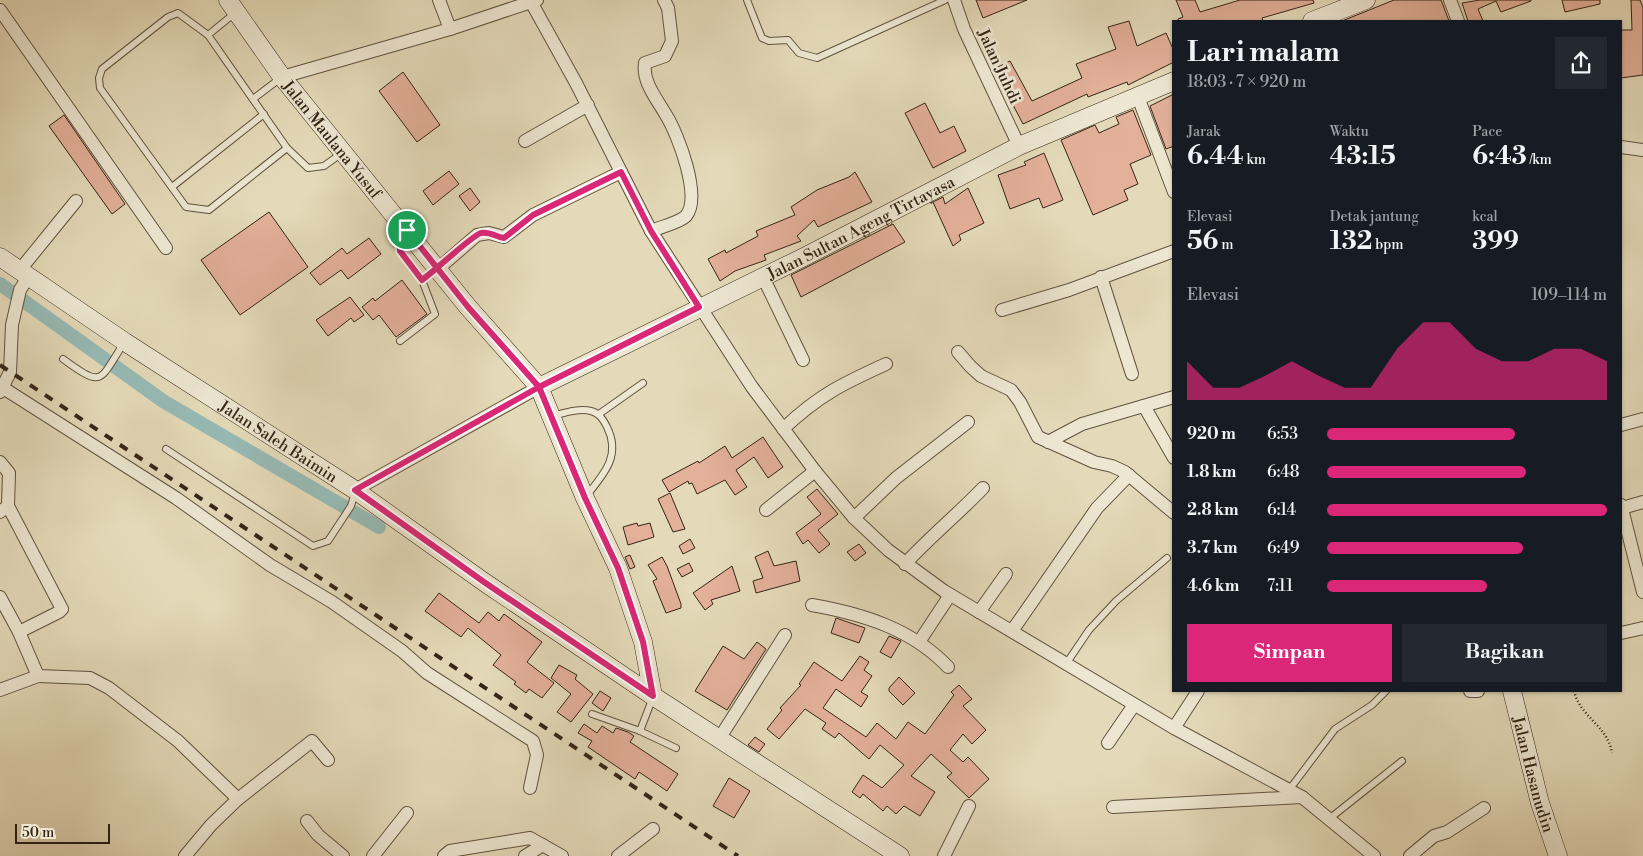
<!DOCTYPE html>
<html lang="id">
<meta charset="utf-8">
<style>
body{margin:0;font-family:"Libre Bodoni",serif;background:#242831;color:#f1f3f6;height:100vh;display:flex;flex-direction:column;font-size:19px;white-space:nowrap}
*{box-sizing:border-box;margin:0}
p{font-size:16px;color:#9ea1a6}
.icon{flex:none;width:28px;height:28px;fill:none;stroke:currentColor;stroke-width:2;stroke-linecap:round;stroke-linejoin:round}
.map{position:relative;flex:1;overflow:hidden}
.panel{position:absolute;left:1172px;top:20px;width:450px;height:672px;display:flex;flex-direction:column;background:#171b24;border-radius:0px;box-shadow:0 1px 4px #0004}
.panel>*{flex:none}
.scale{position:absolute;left:15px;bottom:12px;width:95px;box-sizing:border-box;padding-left:5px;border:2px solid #352416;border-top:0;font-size:14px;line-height:18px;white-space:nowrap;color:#352416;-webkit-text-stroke:4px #ede7d2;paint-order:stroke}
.pin{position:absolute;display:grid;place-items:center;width:42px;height:42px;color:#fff;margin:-21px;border:2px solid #fff;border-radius:50%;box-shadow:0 1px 5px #0007}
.round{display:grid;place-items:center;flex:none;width:52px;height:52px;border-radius:0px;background:#242831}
.headline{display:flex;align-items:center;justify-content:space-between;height:85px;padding:0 15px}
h1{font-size:28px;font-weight:800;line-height:38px}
.metrics{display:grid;grid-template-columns:repeat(3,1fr);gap:8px;height:85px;padding:5px 15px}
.metrics div{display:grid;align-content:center}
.metrics b{font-size:25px;font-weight:800}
.metrics small{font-size:14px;font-weight:400}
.metrics p{font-size:14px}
.chart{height:140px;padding:10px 15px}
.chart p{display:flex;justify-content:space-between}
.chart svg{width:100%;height:90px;margin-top:5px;fill:#db2777;opacity:.7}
.button{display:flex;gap:10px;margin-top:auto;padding:10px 15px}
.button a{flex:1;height:58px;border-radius:0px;background:#db2777;color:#fff;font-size:20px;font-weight:800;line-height:58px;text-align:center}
.button a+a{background:#242831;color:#f1f3f6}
ul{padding:0 15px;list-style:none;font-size:16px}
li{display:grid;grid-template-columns:80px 60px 1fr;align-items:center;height:38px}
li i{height:12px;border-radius:6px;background:#db2777}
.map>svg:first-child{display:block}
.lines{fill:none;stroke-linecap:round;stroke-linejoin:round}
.canal{stroke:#97bab5;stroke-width:14}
.building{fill:#e3b09a;stroke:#352416}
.lane-casing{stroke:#61523f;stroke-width:8}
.street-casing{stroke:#61523f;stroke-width:14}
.secondary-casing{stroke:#352416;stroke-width:19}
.path{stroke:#352416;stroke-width:2.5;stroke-dasharray:1 2.5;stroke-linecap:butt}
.lane{stroke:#ede7d2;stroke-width:6}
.street{stroke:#ede7d2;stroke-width:12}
.secondary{stroke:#ede7d2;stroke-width:18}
.rail{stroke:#352416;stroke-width:4;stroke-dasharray:9 9;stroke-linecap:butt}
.route-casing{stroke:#fff;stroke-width:10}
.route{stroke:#db2777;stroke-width:6}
.labels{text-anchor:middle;stroke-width:5;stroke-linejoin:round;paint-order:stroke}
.street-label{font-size:16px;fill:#352416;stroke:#ede7d2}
</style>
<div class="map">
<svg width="1643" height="856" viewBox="0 0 1643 856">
<rect width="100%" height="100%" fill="#e4dab9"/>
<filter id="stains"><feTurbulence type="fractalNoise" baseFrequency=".004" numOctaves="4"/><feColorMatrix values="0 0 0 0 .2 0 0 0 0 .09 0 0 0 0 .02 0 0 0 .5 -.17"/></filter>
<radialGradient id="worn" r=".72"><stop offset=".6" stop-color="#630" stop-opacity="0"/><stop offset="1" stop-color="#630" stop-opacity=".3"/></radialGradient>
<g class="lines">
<polyline class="canal" points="0,284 163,401 379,527"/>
</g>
<g class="building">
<polygon points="976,0 1027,0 983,18"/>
<polygon points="1176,0 1195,0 1200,12 1240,0 1313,0 1314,3 1262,18 1263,21 1178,21 1178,19 1183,17"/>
<polygon points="1394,0 1441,0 1449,21 1342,21"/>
<polygon points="1480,0 1531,0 1531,1 1501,12 1496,1 1478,9 1483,21 1468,21 1462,3"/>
<polygon points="1562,0 1600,0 1600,4 1565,12"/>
<polygon points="1631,0 1640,0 1643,8 1643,75 1621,78 1621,30 1632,30"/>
<polygon points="1129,21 1137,46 1166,33 1174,51 1174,62 1128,85 1127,82 1088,97 1087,94 1023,124 994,69 1010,61 1032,101 1082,78 1076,64 1116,49 1108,27"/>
<polygon points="403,72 440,125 417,142 379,91"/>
<polygon points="1174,94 1174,146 1166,149 1150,106"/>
<polygon points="925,103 940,133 954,126 966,151 933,168 905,113"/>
<polygon points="1133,110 1151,155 1130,164 1138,184 1124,190 1128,200 1093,215 1061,140 1095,125 1099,133 1119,124 1116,117"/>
<polygon points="64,115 125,204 112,214 49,126"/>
<polygon points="1044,153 1063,200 1043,208 1039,198 1010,209 998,175 1026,165 1024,162"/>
<polygon points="449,171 459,184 433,205 423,191"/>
<polygon points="855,172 872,202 818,227 814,220 797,236 801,241 764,255 766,260 735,271 720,281 708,259 725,250 726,253 758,236 756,231 795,215 791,207 817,190 849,177"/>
<polygon points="470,188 480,202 470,211 459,196"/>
<polygon points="968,188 984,223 959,235 961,240 953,246 933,202 943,197 945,204"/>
<polygon points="269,212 308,267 240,315 201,260"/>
<polygon points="893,224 905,242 801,297 791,275"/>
<polygon points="369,238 381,254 348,279 341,270 320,285 310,273 342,248 347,254"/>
<polygon points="402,280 427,314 396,337 379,315 373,320 362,307 373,298 375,301"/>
<polygon points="350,297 364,315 354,322 351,318 328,336 316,320"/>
<polygon points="763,437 783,467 768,478 754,457 736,470 747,487 735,495 725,480 697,494 692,483 689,484 688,481 669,492 662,480 698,461 699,463 725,446 732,458"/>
<polygon points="817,489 838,514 818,530 830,544 819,553 808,540 803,544 796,533 821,514 807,497"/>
<polygon points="670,493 685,529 673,532 658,499"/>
<polygon points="637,523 638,526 650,523 654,537 628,545 623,527"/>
<polygon points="690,539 695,548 683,554 679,546"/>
<polygon points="859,544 866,553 855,561 847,552"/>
<polygon points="768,551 774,566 796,561 800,581 756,593 753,581 763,578 755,557"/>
<polygon points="630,555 635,567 630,569 625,557"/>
<polygon points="662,557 667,566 681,604 681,608 666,613 653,581 657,579 648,565"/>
<polygon points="689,563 693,571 682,577 677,569"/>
<polygon points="732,566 740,591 711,600 713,604 705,610 693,593"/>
<polygon points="439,593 479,623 488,612 499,621 504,614 542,642 527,662 554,683 542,698 529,689 526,693 514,684 516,682 493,665 501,655 468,628 461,637 425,611"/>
<polygon points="836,618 865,628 859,643 831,633"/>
<polygon points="889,636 901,641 891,658 880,652"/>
<polygon points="757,642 766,649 727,710 695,691 723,646 744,659"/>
<polygon points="860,656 869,662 864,670 872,676 861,692 868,696 861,707 836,689 823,708 866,737 877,723 896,739 908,722 925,734 954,695 951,692 959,685 972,699 963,706 986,730 972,744 963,734 950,750 963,762 968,757 989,779 969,798 947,777 952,773 931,754 911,776 935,792 920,816 904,806 896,814 887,806 883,811 863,794 860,798 852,792 863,775 882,788 904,765 880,745 869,759 839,733 835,738 822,729 826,723 805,709 779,739 767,729 782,710 780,708 801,685 799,684 814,662 842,681"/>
<polygon points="559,665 577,675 575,679 593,694 571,722 557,712 571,694 551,678"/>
<polygon points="899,677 915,693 903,705 889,691 889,688"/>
<polygon points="600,691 611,698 603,711 592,703"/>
<polygon points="584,724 597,733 602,726 613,733 616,728 628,732 634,736 630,742 678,774 667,791 639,772 635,779 588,747 592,741 578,733"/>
<polygon points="755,737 765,744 759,752 748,745"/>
<polygon points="729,778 750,791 734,818 713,806"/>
</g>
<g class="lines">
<g class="lane-casing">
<g id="lane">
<polyline points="747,0 762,38 769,41 788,40 799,53 817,58 945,0"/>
<polyline points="235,13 208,35 287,148 308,168 324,166 342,153"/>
<polyline points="208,35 178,13 168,17 102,69 99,78 100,88 186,207 209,210 287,148"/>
<polyline points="253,99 282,77"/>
<polyline points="172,187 264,114"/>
<polyline points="422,280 437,269"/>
<polyline points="400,341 435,314 422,280 400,251 400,246 406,234"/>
<path d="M63,359C104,389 99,381 124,343"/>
<polyline points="599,414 643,383"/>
<path d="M552,416C564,413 579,408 591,411C599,413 603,419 607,427C621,455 605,473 587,495"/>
<polyline points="166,449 313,546 328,541 351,506 355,492"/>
<polyline points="1066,664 1089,630 1116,601 1167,558"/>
<polyline points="653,697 640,731 676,748"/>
<polyline points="592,714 640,731"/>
<polyline points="1289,790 1335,729 1372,705 1386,691"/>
<polyline points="1329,819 1402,761"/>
</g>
</g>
<g class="street-casing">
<g id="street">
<polyline points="439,0 450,29"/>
<polyline points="530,0 576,83 651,231 752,387 815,471 854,518 888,550 944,591 1174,728 1302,797 1374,856"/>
<polyline points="954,0 964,29 1019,146"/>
<polyline points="1450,0 1458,21"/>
<polyline points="0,10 166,248"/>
<polyline points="282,77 450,29 537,0"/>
<polyline points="1138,97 1174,192"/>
<polyline points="525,141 588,105"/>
<polyline points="1621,147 1643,150"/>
<path d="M651,231C660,227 679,223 686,216C702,197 678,134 666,115C657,99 642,82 645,63L665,56L672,41L668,8L664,0"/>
<polyline points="439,268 477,235 489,233 504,237 533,215 621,172"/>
<polyline points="19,271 76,201"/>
<polyline points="763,277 803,360"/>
<polyline points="1101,277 1132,374"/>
<polyline points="1002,310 1069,290 1174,251"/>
<polyline points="958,352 970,366 981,376 1011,390 1020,402 1038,437 1094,462 1112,466 1125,472 1174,513"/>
<polyline points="0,386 176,498 270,565 332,602 402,651 427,673 533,741 537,755 530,788"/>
<polyline points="0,392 10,372 12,325 20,290 28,277"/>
<polyline points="1144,406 1174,458"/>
<polyline points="1621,425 1643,419"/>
<path d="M783,429C819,395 842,384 886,364"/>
<polyline points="1048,442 1082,424 1174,397"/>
<polyline points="0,462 9,473 8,506 0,512"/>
<polyline points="355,490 539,387"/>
<polyline points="1621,505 1643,592"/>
<polyline points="8,506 62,609 59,612 19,632"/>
<polyline points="1622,508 1643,502"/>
<polyline points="766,510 815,471"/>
<polyline points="854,518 896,478 968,422"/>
<path d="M905,564C930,537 958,514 983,488"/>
<polyline points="0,597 19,632 38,676 90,678 109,688 178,741 238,799 211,825 185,856"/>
<path d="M812,605C863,614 912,629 948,667"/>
<polyline points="979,612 1006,574"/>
<polyline points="1012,631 1097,508 1129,475"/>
<polyline points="1621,633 1643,628"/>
<polyline points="919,642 950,595"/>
<polyline points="0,690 38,676"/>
<polyline points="1470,691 1478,691"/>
<polyline points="1174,728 1198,691"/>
<polyline points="719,739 785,635"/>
<polyline points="1108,743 1134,705"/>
<polyline points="238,799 312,741 328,760"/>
<polyline points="1113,807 1302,797"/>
<polyline points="307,821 318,835 343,856"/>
<polyline points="373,856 407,813"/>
<polyline points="444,856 450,851 530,838 562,856"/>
<polyline points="525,856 543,845"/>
<polyline points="618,856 653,829"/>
<polyline points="944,856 969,806"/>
<polyline points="1410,856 1434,836 1447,832 1484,808"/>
</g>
</g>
<g class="secondary-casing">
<g id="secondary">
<path id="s1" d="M228,0L282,77L468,307L539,387L585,498L618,568L643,642L653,696"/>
<polyline points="1312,21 1366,0"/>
<path id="s2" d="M0,257L125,342L355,490L484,582L653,696L900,856"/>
<path id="s3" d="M539,387L802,258L1019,146L1174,81"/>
<path id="s4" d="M1512,691L1540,803L1558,856"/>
</g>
</g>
<path class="path" d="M1574,691C1580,717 1608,726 1612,753"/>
<use href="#lane" class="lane"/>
<use href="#street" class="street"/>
<use href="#secondary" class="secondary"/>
<polyline class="rail" points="0,365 738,856"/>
</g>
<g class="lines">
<g class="route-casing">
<path id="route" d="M407,230L468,307L539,387L585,498L618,568L643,642L653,696L484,582L355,490L539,387L699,307L651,231L621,172L533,215L504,238C496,237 489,231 481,233C471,236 434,272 422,280L400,251V246L407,230"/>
</g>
<use href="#route" class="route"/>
</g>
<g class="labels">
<g class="street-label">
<text transform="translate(1000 66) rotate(65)" y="6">Jalan Juhdi</text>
<text dy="6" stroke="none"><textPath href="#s1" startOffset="174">Jalan Maulana Yusuf</textPath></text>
<text dy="6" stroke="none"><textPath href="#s3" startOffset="359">Jalan Sultan Ageng Tirtayasa</textPath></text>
<text dy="6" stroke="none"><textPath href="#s2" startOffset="334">Jalan Saleh Baimin</textPath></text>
<text dy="6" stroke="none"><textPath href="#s4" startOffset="86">Jalan Hasanudin</textPath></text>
</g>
</g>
<rect width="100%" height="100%" filter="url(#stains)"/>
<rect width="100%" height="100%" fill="url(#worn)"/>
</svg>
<div class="scale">50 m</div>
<div class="pin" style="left:407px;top:230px;background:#1e9e55"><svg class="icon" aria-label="arrive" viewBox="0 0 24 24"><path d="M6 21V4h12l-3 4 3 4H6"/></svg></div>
<section class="panel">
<div class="headline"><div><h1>Lari malam</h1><p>18:03 · 7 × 920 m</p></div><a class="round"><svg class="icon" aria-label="share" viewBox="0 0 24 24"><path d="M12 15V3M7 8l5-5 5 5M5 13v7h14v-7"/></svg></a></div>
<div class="metrics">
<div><p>Jarak</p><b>6.44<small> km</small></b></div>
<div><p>Waktu</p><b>43:15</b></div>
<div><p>Pace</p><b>6:43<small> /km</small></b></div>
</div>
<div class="metrics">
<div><p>Elevasi</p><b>56<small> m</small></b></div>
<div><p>Detak jantung</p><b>132<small> bpm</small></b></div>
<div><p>kcal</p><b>399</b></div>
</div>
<div class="chart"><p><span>Elevasi</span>109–114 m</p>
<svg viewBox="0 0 160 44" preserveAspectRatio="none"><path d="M0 44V25L10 38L20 38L30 32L40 25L50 32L60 38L70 38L80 19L90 6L100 6L110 19L120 25L130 25L140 19L150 19L160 25V44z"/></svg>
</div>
<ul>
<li><b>920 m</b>6:53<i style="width:67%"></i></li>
<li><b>1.8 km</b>6:48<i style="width:71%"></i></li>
<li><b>2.8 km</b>6:14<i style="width:100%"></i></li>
<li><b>3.7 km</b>6:49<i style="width:70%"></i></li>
<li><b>4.6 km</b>7:11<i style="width:57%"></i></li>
</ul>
<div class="button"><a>Simpan</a><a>Bagikan</a></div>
</section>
</div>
